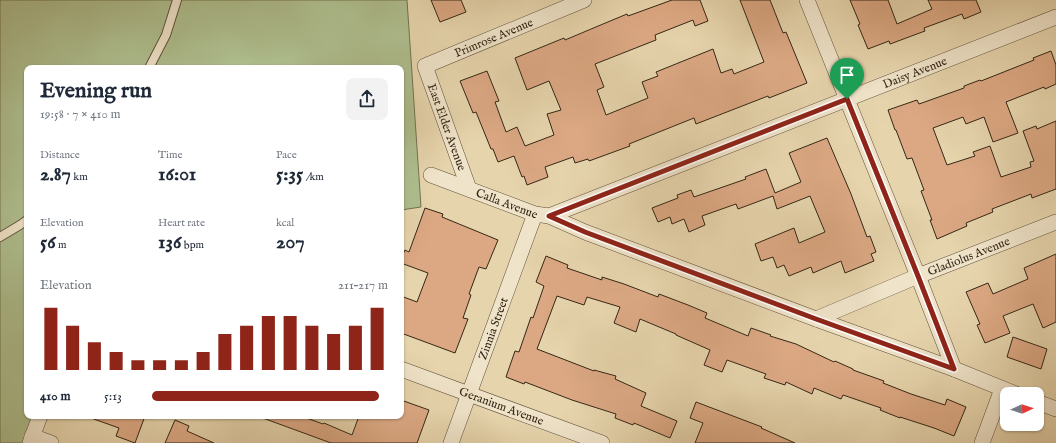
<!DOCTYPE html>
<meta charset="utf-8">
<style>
body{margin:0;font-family:"IM FELL English",serif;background:#f2f2f3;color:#1f2937;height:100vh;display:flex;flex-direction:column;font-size:15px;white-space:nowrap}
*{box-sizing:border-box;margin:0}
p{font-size:13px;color:#747a83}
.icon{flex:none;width:22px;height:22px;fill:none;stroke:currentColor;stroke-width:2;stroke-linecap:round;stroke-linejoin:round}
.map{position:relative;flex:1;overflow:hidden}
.drawer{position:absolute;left:24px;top:65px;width:380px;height:354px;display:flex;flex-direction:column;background:#fff;border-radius:8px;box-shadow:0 1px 3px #0004}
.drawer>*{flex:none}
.needle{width:26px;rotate:86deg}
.buttons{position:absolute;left:1000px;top:387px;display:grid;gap:8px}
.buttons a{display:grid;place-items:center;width:44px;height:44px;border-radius:8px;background:#fff;box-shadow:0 1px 3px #0004;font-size:20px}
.pin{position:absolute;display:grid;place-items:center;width:34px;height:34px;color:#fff;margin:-41px -17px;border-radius:50% 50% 50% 0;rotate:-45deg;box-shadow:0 0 4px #0007}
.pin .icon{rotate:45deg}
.round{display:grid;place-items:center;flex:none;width:42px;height:42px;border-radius:8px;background:#f2f2f3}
.head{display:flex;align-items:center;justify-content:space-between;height:68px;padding:0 16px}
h1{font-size:22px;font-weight:700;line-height:30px}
.figures{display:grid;grid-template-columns:repeat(3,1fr);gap:6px;height:68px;padding:4px 16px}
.figures div{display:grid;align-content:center}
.figures b{font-size:20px;font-weight:700}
.figures small{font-size:11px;font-weight:400}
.figures p{font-size:11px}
.chart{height:112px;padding:8px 16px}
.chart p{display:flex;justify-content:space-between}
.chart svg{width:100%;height:72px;margin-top:4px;stroke:#8f2418;stroke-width:6}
ul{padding:0 16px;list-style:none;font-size:13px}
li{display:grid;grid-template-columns:64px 48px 1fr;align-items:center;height:30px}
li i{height:10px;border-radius:5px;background:#8f2418}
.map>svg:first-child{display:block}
.green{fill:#aebe8e;stroke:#727252}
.building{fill:#dba883;stroke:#352716}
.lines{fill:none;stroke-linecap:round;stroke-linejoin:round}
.lane-casing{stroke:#61523c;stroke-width:10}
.street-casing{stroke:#61523c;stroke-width:16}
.lane{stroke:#efe3c9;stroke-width:8}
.street{stroke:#efe3c9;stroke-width:15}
.route-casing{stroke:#fff;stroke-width:8}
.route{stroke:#8f2418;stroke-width:5}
.labels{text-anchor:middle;stroke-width:4;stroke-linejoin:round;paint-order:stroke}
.street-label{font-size:12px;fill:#352716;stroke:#efe3c9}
</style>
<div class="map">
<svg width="1056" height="443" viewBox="0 0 1056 443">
<rect width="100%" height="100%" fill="#e6d4ac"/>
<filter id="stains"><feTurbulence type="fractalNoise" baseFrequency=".005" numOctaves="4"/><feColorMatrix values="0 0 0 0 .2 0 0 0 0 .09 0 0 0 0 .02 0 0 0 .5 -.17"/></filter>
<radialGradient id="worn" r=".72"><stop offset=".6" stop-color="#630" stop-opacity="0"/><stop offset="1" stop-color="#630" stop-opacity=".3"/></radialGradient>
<polygon class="green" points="0,0 407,0 421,207 401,210 401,68 27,68 27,416 33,416 24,443 0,443"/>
<g class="building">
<polygon points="431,0 461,0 466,12 440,22"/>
<polygon points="672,0 700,0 708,21 695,26 693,20 655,35 656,40 595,64 604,87 597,90 606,115 648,98 642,82 658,76 656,72 713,49 721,73 732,69 734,74 764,62 740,0 770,0 783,33 786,32 807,83 769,98 768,96 696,124 694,118 629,144 630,146 589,161 588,159 575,163 573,157 545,167 548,177 527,185 524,176 522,177 514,156 498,162 493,149 491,149 476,112 473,113 460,81 487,71 499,101 495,102 506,132 517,127 525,146 554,135 547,114 561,110 549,81 527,90 515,58 564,38 565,40 603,24 627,14 628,16"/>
<polygon points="850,0 888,0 897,24 932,9 928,0 976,0 981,12 964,19 962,14 924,28 925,31 890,44 889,41 868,49 858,25 860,24"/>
<polygon points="1051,51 1056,65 1056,84 1045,89 1044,87 1006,102 1018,133 993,142 984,117 966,124 963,117 933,128 947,165 975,156 973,152 990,146 1001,177 1031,167 1030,162 1034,161 1023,131 1036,126 1037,129 1056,121 1056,189 1032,198 1031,194 992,209 993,212 966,223 967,226 937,239 930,220 932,220 921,191 924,190 912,158 907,159 896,130 895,130 888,110 917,100 919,104 964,88 964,86 980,80 981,81 1034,60 1033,58"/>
<polygon points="827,138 851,194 867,237 870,236 876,252 871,254 874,261 845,273 841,261 813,273 811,267 789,276 784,265 777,268 773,257 761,261 755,244 794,228 799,243 825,232 810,196 777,209 773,196 738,209 736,204 702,216 705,225 689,232 684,219 672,224 670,217 658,222 652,208 678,198 677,195 691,190 694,197 746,179 745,177 766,169 775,193 801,182 789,153"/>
<polygon points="425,208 443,214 442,217 498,240 486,269 479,267 469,294 471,295 463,318 468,319 455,353 401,333 401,296 417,302 428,273 401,263 401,259 405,250 409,252"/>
<polygon points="1056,254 1056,322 1043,328 1033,304 1003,316 1010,333 985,343 977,325 980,324 966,292 988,283 993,294 1028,279 1024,268"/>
<polygon points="546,256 568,265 567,268 602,280 602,277 624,284 658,297 659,294 688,305 707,313 705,318 748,336 751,328 771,335 770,336 796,344 834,362 835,361 853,369 853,370 884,381 883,383 911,394 945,405 947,399 966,407 954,436 934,428 900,417 900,418 880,410 881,408 843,395 841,399 814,388 812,394 786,382 785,385 764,378 766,374 727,360 722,372 704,365 710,350 676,335 676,334 640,319 636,332 614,323 620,307 587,297 584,305 557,296 537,349 594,371 594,370 616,376 615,379 646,393 641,406 677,421 670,438 634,423 633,425 615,418 616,414 572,400 525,382 524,384 506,377 515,351 519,352 531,317 533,318 544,286 536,282"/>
<polygon points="1013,337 1047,349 1041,369 1007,357"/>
<polygon points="401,400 429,410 417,443 331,443 260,417 260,416 301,416 323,424 324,423 352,435 359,416 401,416"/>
<polygon points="696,402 762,427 761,428 795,443 695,443 703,423 690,418"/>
<polygon points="92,416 145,416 135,443 116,436 119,428 91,418"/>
<polygon points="175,420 189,426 187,431 214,443 165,443"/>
</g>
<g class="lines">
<g class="lane-casing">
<g id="lane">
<polyline points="149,68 166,35 177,0"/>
<polyline points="0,237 20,225 27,220"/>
</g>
</g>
<g class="street-casing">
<g id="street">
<polyline points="807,0 918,276 954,369"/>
<path id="s1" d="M431,175L535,214L549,216L585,232L816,319L954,369L1016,394"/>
<path id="s2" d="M469,189L425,66L584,0"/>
<path id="s3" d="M549,216L1056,17"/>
<path id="s4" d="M816,319L918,276L1056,222"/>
<path id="s5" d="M401,369L602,443"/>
<polyline points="1037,402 1056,409"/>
<polyline points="32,436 51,443"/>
<polyline points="30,443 40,416"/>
<path id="s6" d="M451,443L535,214"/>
<polyline points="982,443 1002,389"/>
</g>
</g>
<use href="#lane" class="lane"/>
<use href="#street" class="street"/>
</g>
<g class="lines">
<g class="route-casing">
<polygon id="route" points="847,99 918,276 954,369 816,319 585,232 549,216"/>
</g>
<use href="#route" class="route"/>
</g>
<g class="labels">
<g class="street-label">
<text dy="4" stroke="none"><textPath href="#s2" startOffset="205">Primrose Avenue</textPath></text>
<text dy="4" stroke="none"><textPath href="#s3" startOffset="393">Daisy Avenue</textPath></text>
<text transform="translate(447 127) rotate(70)" y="4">East Elder Avenue</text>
<text dy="4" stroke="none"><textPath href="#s1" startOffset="81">Calla Avenue</textPath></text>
<text dy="4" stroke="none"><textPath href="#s4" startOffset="165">Gladiolus Avenue</textPath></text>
<text dy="4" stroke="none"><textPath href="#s6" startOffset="122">Zinnia Street</textPath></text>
<text dy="4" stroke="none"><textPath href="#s5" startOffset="107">Geranium Avenue</textPath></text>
</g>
</g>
<rect width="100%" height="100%" filter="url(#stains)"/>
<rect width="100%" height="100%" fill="url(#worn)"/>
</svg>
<div class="buttons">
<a><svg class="needle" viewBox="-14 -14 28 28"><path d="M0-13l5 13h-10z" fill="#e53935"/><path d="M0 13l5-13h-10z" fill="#747a83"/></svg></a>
</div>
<div class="pin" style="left:847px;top:99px;background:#1e9e55"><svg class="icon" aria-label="arrive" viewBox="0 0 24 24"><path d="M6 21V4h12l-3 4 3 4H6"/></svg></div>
<section class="drawer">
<div class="head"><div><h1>Evening run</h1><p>19:58 · 7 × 410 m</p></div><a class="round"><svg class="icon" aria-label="share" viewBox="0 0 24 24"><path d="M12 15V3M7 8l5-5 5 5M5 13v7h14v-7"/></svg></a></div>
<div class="figures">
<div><p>Distance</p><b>2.87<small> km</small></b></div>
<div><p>Time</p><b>16:01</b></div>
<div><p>Pace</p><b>5:35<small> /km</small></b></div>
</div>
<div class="figures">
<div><p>Elevation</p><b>56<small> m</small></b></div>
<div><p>Heart rate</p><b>136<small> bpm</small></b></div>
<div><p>kcal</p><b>207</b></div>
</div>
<div class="chart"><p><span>Elevation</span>211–217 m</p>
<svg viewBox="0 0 160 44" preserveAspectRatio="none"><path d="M5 44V6M15 44V17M25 44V27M35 44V33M45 44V38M55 44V38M65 44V38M75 44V33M85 44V22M95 44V17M105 44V11M115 44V11M125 44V17M135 44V22M145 44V17M155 44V6"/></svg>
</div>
<ul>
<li><b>410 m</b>5:13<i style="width:96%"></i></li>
</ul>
</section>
</div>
